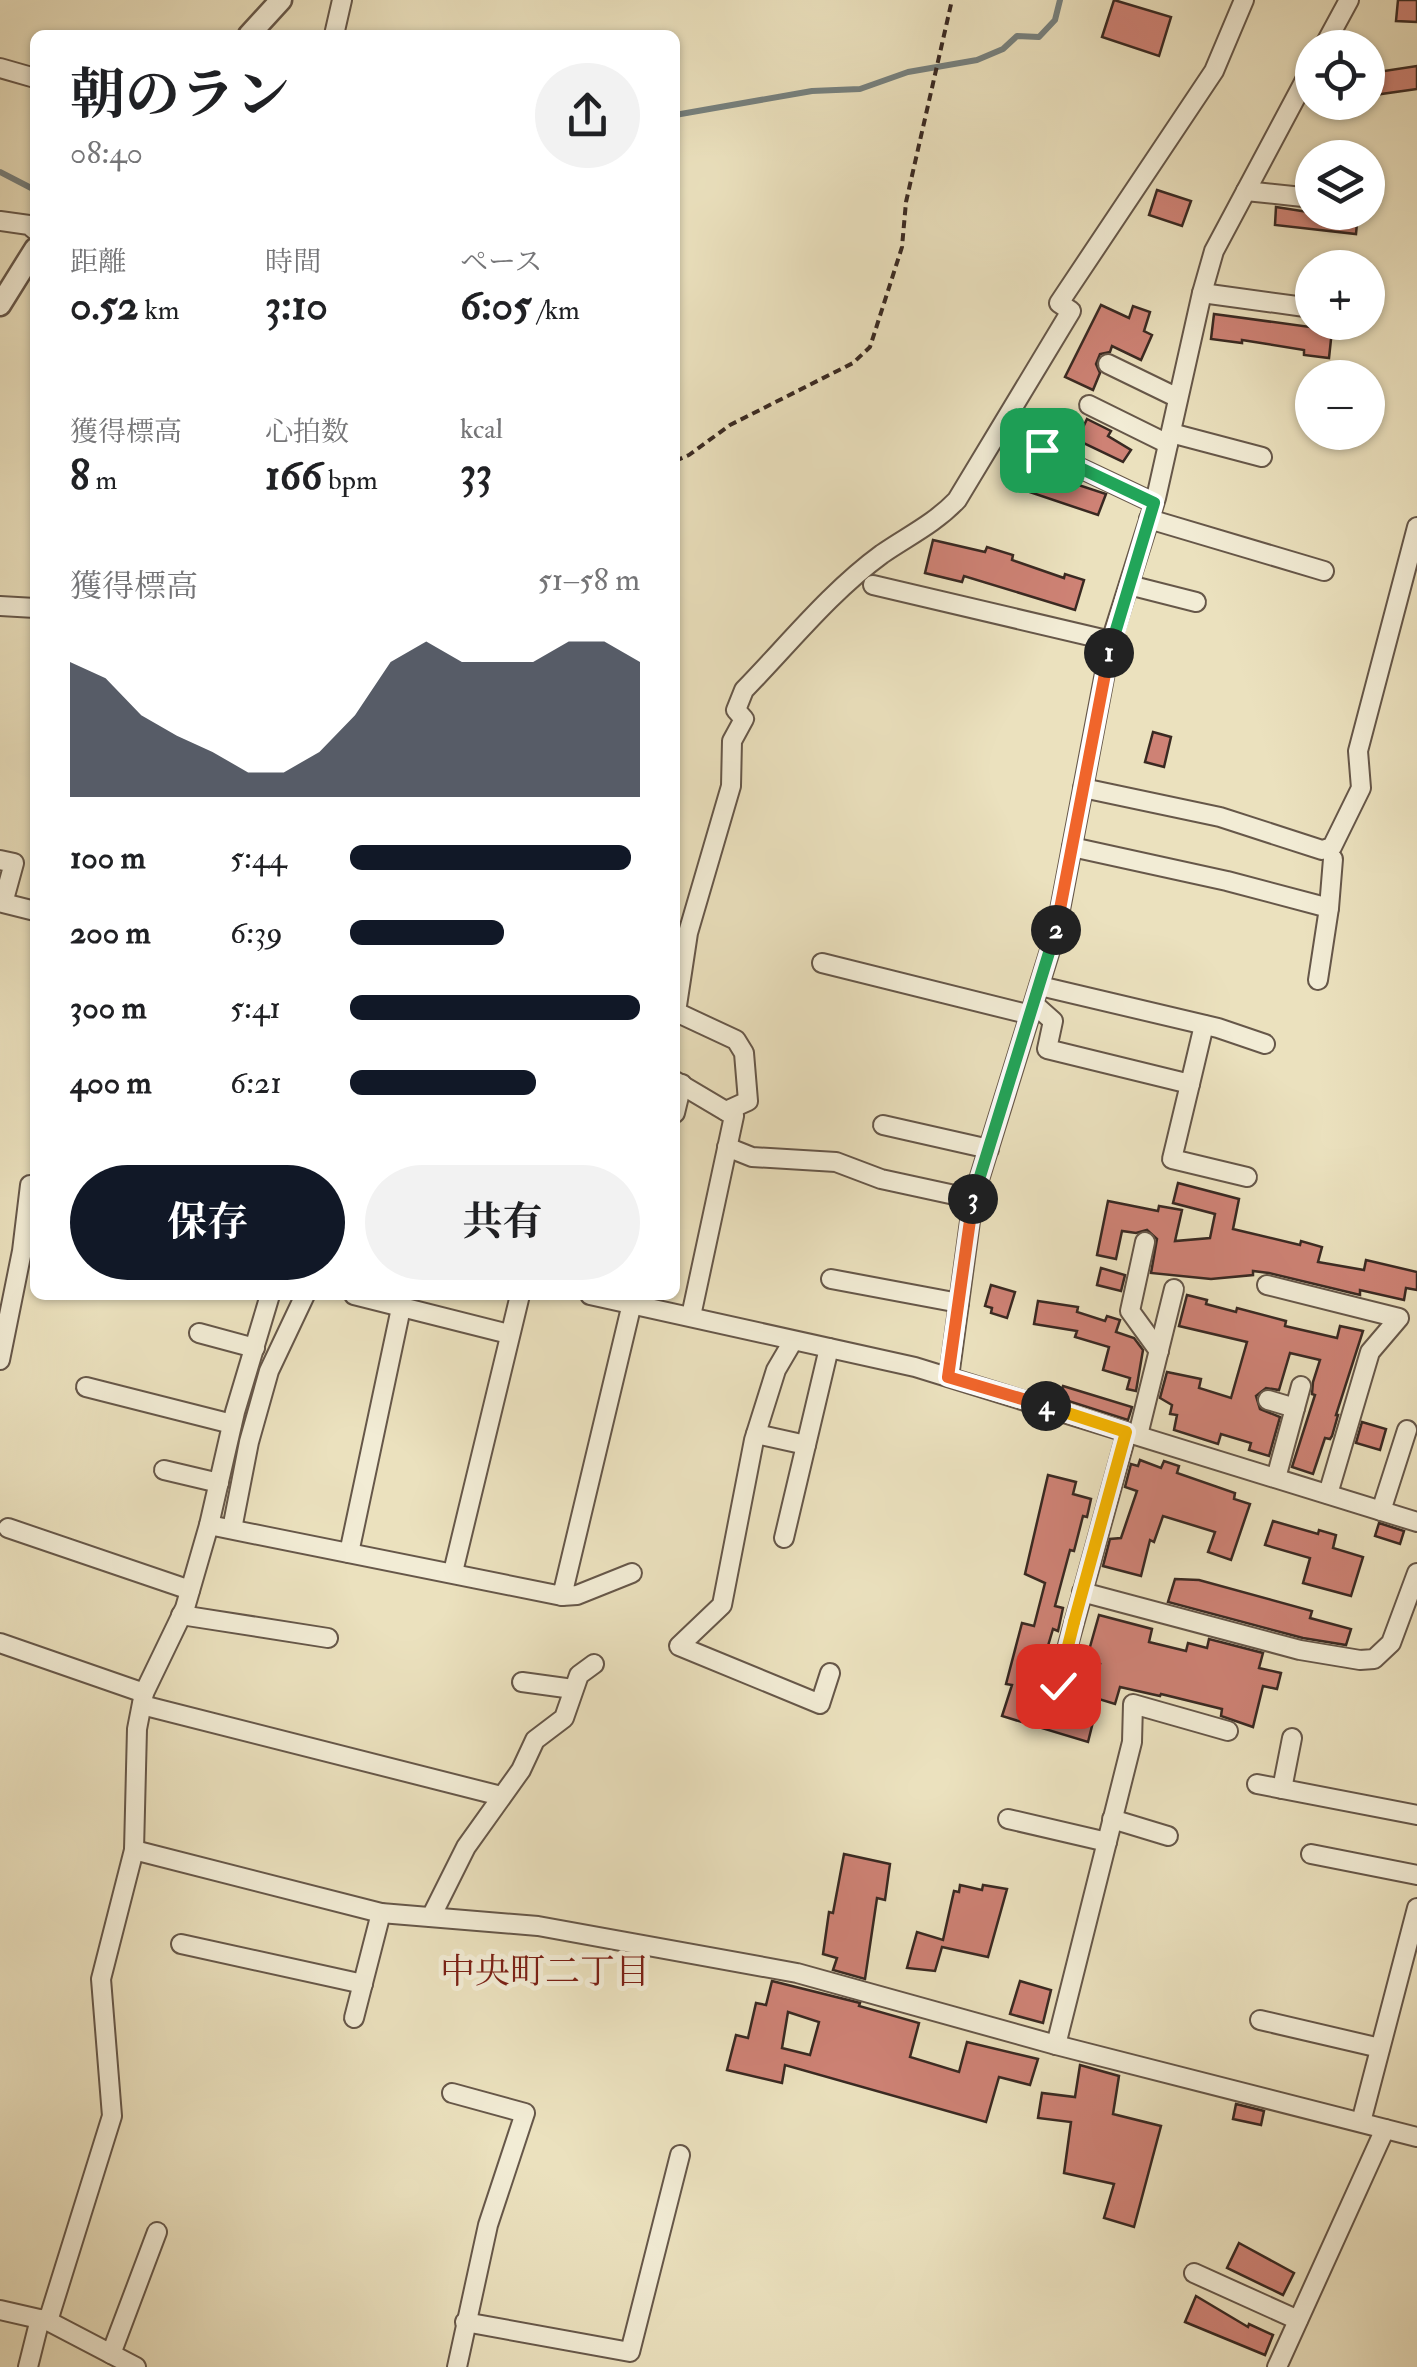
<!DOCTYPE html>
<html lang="ja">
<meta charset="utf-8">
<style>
body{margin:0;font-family:"IM FELL Double Pica","Noto Serif JP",serif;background:#f2f2f2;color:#202124;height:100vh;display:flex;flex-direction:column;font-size:38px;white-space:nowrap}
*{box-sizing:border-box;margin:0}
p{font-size:32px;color:#757577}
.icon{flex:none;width:55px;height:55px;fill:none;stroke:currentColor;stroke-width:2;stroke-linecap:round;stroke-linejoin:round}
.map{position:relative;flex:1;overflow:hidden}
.panel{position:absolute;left:30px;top:30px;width:650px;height:1270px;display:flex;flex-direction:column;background:#fff;border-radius:15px;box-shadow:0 2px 8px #0004}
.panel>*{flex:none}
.buttons{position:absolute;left:1295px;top:30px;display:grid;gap:20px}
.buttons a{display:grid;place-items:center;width:90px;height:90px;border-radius:50%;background:#fff;box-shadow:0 2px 8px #0004;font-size:50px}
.pin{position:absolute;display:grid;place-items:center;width:85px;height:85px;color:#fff;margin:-42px;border-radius:20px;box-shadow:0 5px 15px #0006}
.km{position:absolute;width:50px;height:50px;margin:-25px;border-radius:50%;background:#222;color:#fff;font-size:28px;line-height:50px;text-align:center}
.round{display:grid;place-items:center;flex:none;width:105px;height:105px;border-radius:52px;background:#f2f2f2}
.overview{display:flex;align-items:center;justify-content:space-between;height:170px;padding:0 40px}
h1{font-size:55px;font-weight:700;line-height:75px}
.metrics{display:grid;grid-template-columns:repeat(3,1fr);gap:15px;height:170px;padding:10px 40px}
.metrics div{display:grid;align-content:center}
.metrics b{font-size:42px;font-weight:700}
.metrics small{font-size:28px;font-weight:400}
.metrics p{font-size:28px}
.chart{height:280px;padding:20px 40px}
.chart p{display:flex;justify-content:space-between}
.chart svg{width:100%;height:180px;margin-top:10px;fill:#111827;opacity:.7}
.primary-button{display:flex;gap:20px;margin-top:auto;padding:20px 40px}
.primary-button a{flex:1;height:115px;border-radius:60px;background:#111827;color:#fff;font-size:40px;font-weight:700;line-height:115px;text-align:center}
.primary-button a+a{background:#f2f2f2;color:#202124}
ul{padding:0 40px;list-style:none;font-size:32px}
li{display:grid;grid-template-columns:160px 120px 1fr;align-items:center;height:75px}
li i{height:25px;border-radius:12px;background:#111827}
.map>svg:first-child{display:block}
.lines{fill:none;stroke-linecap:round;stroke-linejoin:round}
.stream{stroke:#76817f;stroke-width:6}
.building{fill:#ce8275;stroke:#392922;stroke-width:2.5;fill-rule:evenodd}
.minor-casing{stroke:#665749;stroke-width:22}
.tertiary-casing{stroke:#665749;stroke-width:25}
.path{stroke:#392922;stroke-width:4;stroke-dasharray:8 5;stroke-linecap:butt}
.minor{stroke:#f2ecd5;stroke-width:18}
.tertiary{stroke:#f2ecd5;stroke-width:20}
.split-1-casing{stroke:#fff;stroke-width:20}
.split-2-casing{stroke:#fff;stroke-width:20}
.split-3-casing{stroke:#fff;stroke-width:20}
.split-4-casing{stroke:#fff;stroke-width:20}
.split-5-casing{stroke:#fff;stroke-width:20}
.split-6-casing{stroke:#fff;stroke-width:20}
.split-1{stroke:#22a559;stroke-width:12}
.split-2{stroke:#f0652b;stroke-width:12}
.split-3{stroke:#22a559;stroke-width:12}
.split-4{stroke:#f0652b;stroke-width:12}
.split-5{stroke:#f5b400;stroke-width:12}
.split-6{stroke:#f5b400;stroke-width:12}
.labels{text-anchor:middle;stroke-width:10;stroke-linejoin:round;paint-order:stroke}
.neighbourhood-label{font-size:35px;fill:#7a1f14;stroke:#f2ecd5}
</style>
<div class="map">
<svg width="1417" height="2367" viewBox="0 0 1417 2367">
<rect width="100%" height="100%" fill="#ebe1be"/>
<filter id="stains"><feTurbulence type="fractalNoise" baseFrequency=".002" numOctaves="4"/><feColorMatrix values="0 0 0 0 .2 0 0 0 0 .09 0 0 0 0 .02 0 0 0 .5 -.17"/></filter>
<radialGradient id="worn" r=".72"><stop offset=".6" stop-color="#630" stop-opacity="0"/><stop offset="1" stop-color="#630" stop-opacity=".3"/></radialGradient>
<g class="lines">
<g class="stream">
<polyline points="675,115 812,91 860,89 908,72 977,60 1003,49 1017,36 1039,37 1055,20 1060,0"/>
<polyline points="0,172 35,190"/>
</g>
</g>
<g class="building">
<polygon points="1114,0 1171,17 1159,56 1102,37"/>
<polygon points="1398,0 1417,0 1417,22 1396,21"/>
<polygon points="1417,66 1417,89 1374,95 1371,73"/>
<polygon points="1157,190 1191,201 1182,226 1149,215"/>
<polygon points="1276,207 1308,212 1358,212 1356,234 1275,225"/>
<polygon points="1101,305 1129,318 1133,306 1150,312 1144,331 1152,335 1141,360 1112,346 1110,352 1100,354 1096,364 1100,373 1093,390 1065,377"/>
<polygon points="1214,314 1332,330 1329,358 1304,355 1304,350 1242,340 1242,343 1211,339"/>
<polygon points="1087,419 1111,431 1108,436 1131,450 1123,462 1077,440"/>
<polygon points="1012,463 1106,494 1098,515 1006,484"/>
<polygon points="933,540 985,552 987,547 1013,555 1012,560 1064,578 1065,574 1084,580 1075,610 964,576 962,582 925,573"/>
<polygon points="1153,732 1171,737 1164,767 1145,762"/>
<polygon points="1178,1183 1239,1199 1233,1229 1300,1245 1301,1241 1322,1247 1318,1262 1364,1270 1366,1260 1417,1272 1417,1290 1406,1288 1404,1300 1360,1290 1360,1295 1352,1293 1269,1273 1253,1271 1253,1275 1211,1279 1151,1273 1157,1239 1147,1230 1136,1233 1122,1231 1116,1259 1097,1255 1108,1201 1158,1211 1159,1206 1182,1210 1175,1241 1210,1238 1215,1214 1173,1203"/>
<polygon points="1101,1268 1125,1275 1121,1291 1097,1285"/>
<polygon points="991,1285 1015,1292 1007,1318 991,1313 992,1308 985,1306"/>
<polygon points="1187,1295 1207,1300 1206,1304 1236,1312 1237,1308 1286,1321 1285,1326 1337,1338 1340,1326 1363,1331 1336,1415 1338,1415 1332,1436 1330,1439 1325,1438 1313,1474 1292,1467 1315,1395 1312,1394 1313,1382 1320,1360 1290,1353 1279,1390 1266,1388 1256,1396 1260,1409 1280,1417 1269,1456 1249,1450 1251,1443 1221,1434 1218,1444 1174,1430 1177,1415 1170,1414 1172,1405 1160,1398 1167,1372 1201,1379 1199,1388 1231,1398 1247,1342 1179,1326"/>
<polygon points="1038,1301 1078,1307 1077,1312 1105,1321 1107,1316 1120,1320 1116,1332 1134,1338 1143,1350 1136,1391 1127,1389 1130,1378 1103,1370 1109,1347 1075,1337 1077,1331 1034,1324"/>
<polygon points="1063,1386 1132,1407 1128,1420 1059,1398"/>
<polygon points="1362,1422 1386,1429 1380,1450 1356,1443"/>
<polygon points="1140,1460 1161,1468 1164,1461 1179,1466 1177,1473 1235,1493 1234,1499 1250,1504 1231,1560 1208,1552 1215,1532 1163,1516 1154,1542 1150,1540 1141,1576 1103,1566 1110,1539 1121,1538 1137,1491 1125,1487 1131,1464 1138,1466"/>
<polygon points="1048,1475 1076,1482 1073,1494 1091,1499 1087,1517 1083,1516 1074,1551 1070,1550 1055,1606 1063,1608 1058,1631 1053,1629 1045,1656 1034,1707 1093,1722 1088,1742 1002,1716 1012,1685 1006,1684 1022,1623 1034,1626 1045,1583 1025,1574"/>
<polygon points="1273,1521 1318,1534 1319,1530 1336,1535 1333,1548 1363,1557 1351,1596 1303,1583 1310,1558 1265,1545"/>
<polygon points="1379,1523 1404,1531 1400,1544 1375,1536"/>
<polygon points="1175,1579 1199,1580 1312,1611 1310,1618 1351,1629 1346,1645 1303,1638 1168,1602"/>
<polygon points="1099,1615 1152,1629 1149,1642 1186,1651 1188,1643 1207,1648 1209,1639 1263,1653 1259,1668 1281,1673 1277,1689 1263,1686 1253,1727 1221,1716 1222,1709 1161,1694 1160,1696 1120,1687 1115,1704 1092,1697 1100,1664 1086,1661"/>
<polygon points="844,1854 890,1864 885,1900 877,1898 865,1979 833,1970 837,1958 823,1954 829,1912 833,1913"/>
<polygon points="960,1885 982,1890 983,1885 1007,1889 988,1957 942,1947 935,1971 907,1968 917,1932 943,1940 954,1891 959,1892"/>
<path d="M772,1981L860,2003L859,2006L919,2023L910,2057L959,2072L967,2042L1038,2059L1030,2085L999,2077L986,2122L785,2065L782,2083L727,2070L736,2035L748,2038L756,2003L766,2005ZM788,2012L819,2022L810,2055L782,2048Z"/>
<polygon points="1020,1981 1051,1990 1043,2023 1010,2014"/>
<polygon points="1080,2065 1119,2076 1113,2114 1161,2126 1134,2227 1104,2218 1114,2184 1064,2173 1071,2122 1038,2118 1042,2093 1075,2097"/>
<polygon points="1236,2104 1264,2111 1261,2125 1233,2119"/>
<polygon points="1239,2243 1294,2273 1283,2295 1227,2268"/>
<polygon points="1196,2296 1248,2327 1249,2324 1273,2335 1265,2355 1185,2322"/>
</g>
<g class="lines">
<g class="minor-casing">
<g id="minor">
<polyline points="334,35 342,0"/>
<polyline points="1323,48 1349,0"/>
<polyline points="0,68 35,78"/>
<polyline points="1246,191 1312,198"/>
<polyline points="0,221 29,225 35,230"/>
<polyline points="1202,293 1312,308"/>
<polyline points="1108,364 1178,398"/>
<polyline points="1089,405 1168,444"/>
<polyline points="1171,433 1262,457"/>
<polyline points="1042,450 1154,503"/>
<polyline points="1149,519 1324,571"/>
<polyline points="873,585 1111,641"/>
<polyline points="1129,585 1196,602"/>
<polyline points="0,606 35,608"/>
<polyline points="1083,788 1220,817 1322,850 1332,847 1361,788 1358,751 1417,527"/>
<polyline points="1072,847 1227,881 1329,908 1318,980"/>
<polyline points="0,860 14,863 3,903 35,911"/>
<polyline points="1329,908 1333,859"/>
<polyline points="822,963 1031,1015"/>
<polyline points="1040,986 1218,1028 1265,1044"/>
<polyline points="1035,1005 1053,1021 1047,1049 1190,1084 1204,1025"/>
<polyline points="675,1081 734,1116 691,1316"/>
<polyline points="1190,1084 1172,1159 1247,1177"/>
<path d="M726,1111L748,1101L744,1053L736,1040L676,1012L688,933L731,786L732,741L744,719L736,710L744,690C788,645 830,592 882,554C908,536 934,524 957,500L1071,311L1059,303L1214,71L1244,0"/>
<polyline points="675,1113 682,1084"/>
<polyline points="883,1125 989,1149"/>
<polyline points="727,1147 752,1157 836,1162 881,1179 973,1199"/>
<polyline points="1145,1242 1130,1311 1159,1351"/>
<polyline points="831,1279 959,1303"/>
<polyline points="1267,1285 1399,1318 1370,1352 1328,1494"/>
<polyline points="354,1295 509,1334"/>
<polyline points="590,1295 915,1367 1417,1522"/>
<polyline points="199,1333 255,1348"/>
<polyline points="793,1341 776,1370 754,1440 722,1605 679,1646 820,1704 830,1673"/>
<polyline points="0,1360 22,1251 30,1185"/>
<polyline points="949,1377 973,1199 1056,931 1111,641 1156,498 1202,293 1214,251 1312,67"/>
<polyline points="86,1387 232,1424"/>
<polyline points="1268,1400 1295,1408"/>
<polyline points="756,1434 806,1445"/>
<polyline points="1138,1435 1174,1289"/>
<polyline points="164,1470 219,1483"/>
<polyline points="1276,1478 1301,1386"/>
<polyline points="1381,1511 1407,1430"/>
<polyline points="209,1525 562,1596 634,1295"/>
<polyline points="8,1528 190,1590"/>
<polyline points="232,1529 249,1442 269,1371 305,1295"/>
<polyline points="784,1538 829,1348"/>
<polyline points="349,1553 401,1308"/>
<polyline points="453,1572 520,1295"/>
<polyline points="1082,1592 1300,1650 1360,1660 1374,1659 1391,1643 1417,1573"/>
<polyline points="562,1596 577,1595 632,1573"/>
<polyline points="181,1615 328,1638"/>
<polyline points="0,1643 144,1693"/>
<polyline points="522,1682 573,1689"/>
<polyline points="1057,1685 1127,1432"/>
<polyline points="142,1705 501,1796"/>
<polyline points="1257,1784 1417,1815"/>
<polyline points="1282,1789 1292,1738"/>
<polyline points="1008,1819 1107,1842"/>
<polyline points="1112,1819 1168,1836"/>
<polyline points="134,1850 381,1913 538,1926 797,1973 1056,2045 1417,2137"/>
<polyline points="1311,1854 1417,1875"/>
<polyline points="431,1917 466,1847 521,1770 535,1740 564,1718 579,1675 594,1664"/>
<polyline points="181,1944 363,1984"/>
<polyline points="354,2018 381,1913"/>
<polyline points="1260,2020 1380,2048"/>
<polyline points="1056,2045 1132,1742 1133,1704 1228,1731"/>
<polyline points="452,2093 525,2113 488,2225 457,2367"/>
<polyline points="1361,2122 1417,1908"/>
<polyline points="1194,2273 1298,2320"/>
<polyline points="0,2310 48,2321 136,2367"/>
<polyline points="48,2321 112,2116 101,1979 134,1850 137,1729 144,1693 185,1608 209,1525 235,1412 270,1295"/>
<polyline points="465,2322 630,2352 680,2155"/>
<polyline points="111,2354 157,2232"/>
<polyline points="28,2367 40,2319"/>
<polyline points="1277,2367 1385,2129"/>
</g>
</g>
<g class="tertiary-casing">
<g id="tertiary">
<polyline points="249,35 281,0"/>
<polyline points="0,305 35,249"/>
</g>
</g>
<polyline class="path" points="675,461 689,455 730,425 853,363 870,347 902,247 906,202 952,0"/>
<use href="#minor" class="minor"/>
<use href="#tertiary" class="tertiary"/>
</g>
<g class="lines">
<g class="split-1-casing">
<polyline id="split-1" points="1042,450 1154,503 1109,653"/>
</g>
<g class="split-2-casing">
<polyline id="split-2" points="1056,930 1109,653"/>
</g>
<g class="split-3-casing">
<polyline id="split-3" points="973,1199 1056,930"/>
</g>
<g class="split-4-casing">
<polyline id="split-4" points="973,1199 948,1377 1046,1406"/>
</g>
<g class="split-5-casing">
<polyline id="split-5" points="1046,1406 1126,1432 1074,1622"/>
</g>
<g class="split-6-casing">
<polyline id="split-6" points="1058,1686 1074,1622"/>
</g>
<use href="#split-1" class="split-1"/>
<use href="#split-2" class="split-2"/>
<use href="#split-3" class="split-3"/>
<use href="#split-4" class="split-4"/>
<use href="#split-5" class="split-5"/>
<use href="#split-6" class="split-6"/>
</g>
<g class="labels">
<g class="neighbourhood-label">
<text x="545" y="1983">中央町二丁目</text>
</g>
</g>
<rect width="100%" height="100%" filter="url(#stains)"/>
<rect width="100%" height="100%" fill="url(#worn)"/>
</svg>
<div class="buttons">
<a><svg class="icon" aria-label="locate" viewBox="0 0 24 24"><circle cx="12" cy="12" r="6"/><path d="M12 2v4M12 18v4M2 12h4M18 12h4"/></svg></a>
<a><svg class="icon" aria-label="layers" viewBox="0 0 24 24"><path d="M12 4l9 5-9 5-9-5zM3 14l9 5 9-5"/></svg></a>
<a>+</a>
<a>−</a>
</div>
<div class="pin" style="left:1042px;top:450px;background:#1e9e55"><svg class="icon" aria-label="arrive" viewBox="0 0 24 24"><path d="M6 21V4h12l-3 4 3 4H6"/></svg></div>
<div class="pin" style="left:1058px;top:1686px;background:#d93025"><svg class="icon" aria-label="check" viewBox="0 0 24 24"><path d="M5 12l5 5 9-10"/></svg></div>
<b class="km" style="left:1109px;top:653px">1</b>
<b class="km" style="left:1056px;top:930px">2</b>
<b class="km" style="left:973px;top:1199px">3</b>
<b class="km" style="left:1046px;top:1406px">4</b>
<section class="panel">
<div class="overview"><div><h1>朝のラン</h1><p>08:40</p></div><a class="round"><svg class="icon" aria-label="share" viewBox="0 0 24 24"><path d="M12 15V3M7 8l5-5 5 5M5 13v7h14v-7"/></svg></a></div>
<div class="metrics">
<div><p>距離</p><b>0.52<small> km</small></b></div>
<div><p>時間</p><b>3:10</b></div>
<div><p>ペース</p><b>6:05<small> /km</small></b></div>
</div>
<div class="metrics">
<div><p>獲得標高</p><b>8<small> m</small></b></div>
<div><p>心拍数</p><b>166<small> bpm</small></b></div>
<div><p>kcal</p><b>33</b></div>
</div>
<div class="chart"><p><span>獲得標高</span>51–58 m</p>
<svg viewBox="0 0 160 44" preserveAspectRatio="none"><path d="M0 44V11L10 15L20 24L30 29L40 33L50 38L60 38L70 33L80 24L90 11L100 6L110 11L120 11L130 11L140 6L150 6L160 11V44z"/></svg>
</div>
<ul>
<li><b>100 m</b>5:44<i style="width:97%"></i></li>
<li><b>200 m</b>6:39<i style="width:53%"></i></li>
<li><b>300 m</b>5:41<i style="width:100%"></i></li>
<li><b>400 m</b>6:21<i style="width:64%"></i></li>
</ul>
<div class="primary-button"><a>保存</a><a>共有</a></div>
</section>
</div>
